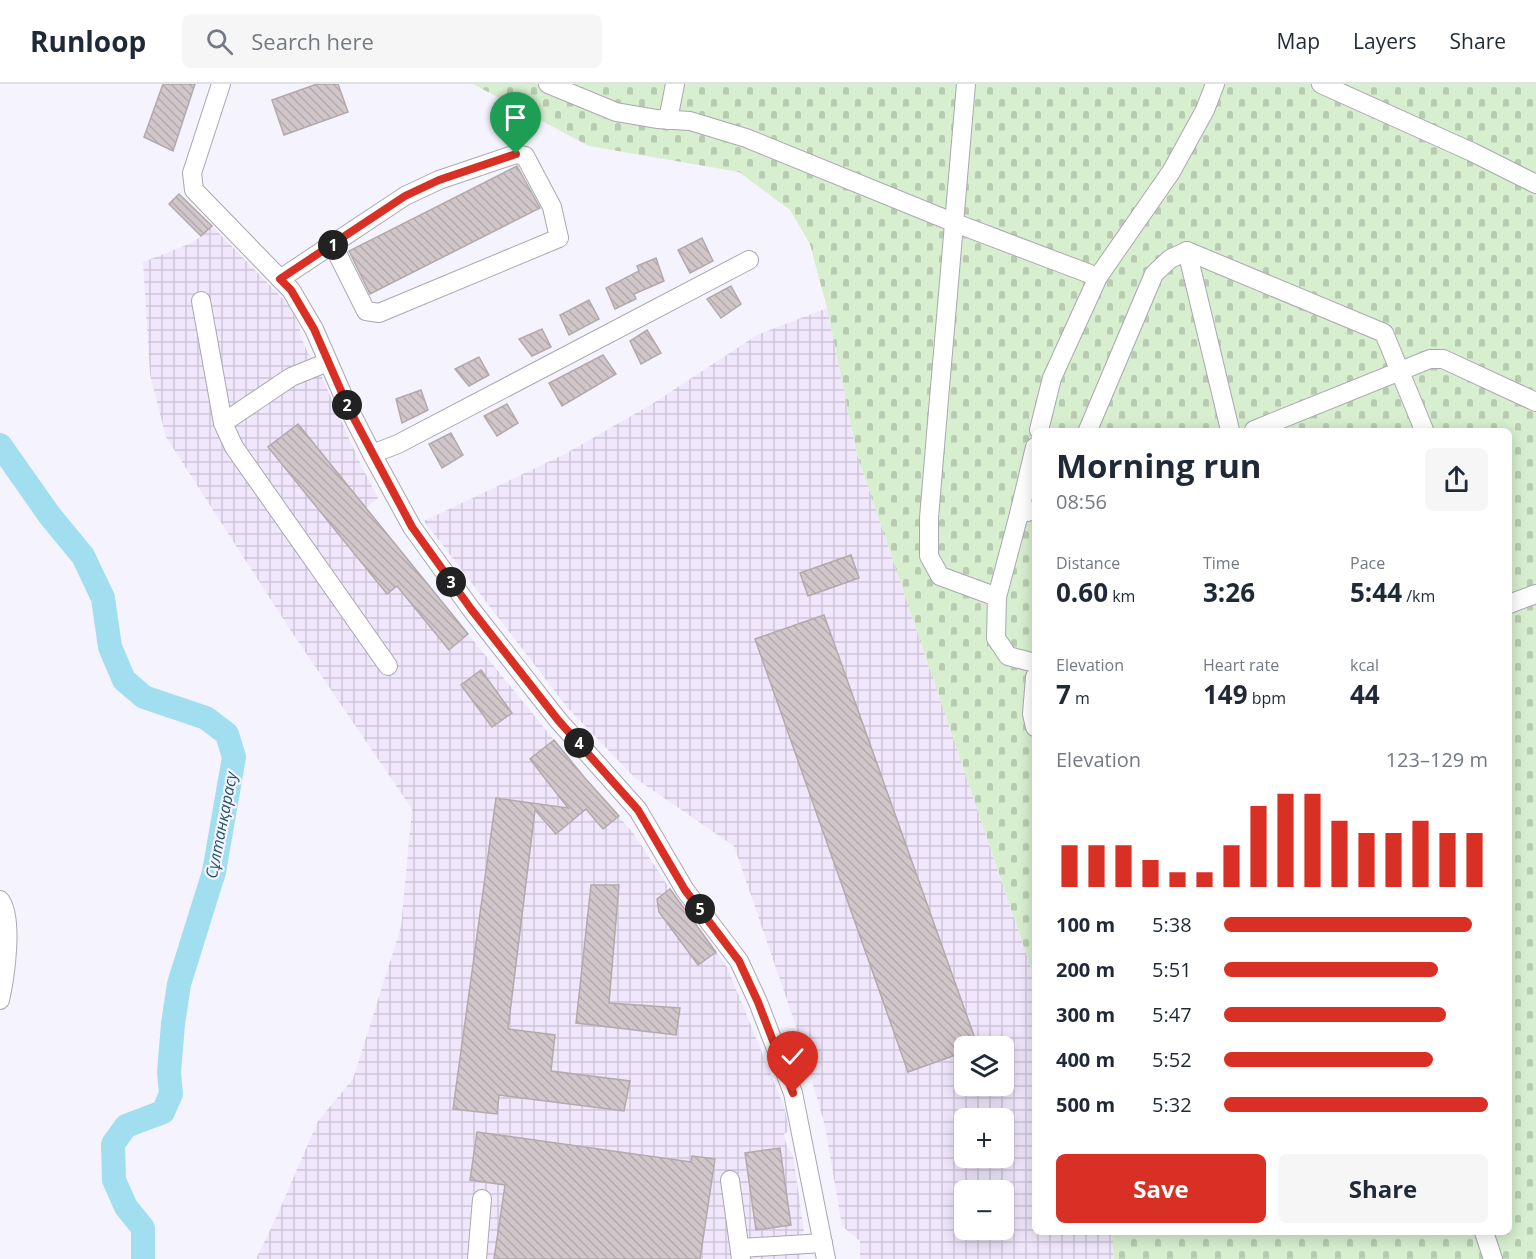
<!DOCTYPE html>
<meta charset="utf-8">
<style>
body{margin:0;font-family:"Open Sans",sans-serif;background:#f6f6f7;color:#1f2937;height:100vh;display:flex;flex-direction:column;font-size:22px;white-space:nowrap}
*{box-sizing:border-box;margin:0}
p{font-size:20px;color:#747a83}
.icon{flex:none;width:33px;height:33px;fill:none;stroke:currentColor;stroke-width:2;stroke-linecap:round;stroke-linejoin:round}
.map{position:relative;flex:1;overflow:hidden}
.side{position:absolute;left:1032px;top:344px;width:480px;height:807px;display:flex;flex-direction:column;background:#fff;border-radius:9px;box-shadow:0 3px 15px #0003}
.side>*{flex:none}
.controls{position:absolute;left:954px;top:952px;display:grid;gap:12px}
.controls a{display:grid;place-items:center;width:60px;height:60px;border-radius:9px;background:#fff;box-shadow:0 3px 15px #0003;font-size:30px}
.pin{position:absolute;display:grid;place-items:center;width:51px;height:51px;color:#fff;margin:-62px -26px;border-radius:50% 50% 50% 0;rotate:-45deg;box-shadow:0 0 6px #0007}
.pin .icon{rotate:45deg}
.km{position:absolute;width:30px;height:30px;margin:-15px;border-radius:50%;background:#222;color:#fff;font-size:16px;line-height:30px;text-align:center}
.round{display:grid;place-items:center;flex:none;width:63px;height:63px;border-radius:9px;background:#f6f6f7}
.overview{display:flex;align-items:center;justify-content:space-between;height:102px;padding:0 24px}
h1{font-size:33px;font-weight:700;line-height:45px}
.metrics{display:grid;grid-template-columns:repeat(3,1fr);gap:9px;height:102px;padding:6px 24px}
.metrics div{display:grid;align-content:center}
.metrics b{font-size:26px;font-weight:700}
.metrics small{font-size:16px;font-weight:400}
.metrics p{font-size:16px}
.chart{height:168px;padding:12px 24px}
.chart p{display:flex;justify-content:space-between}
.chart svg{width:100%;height:108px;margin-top:6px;stroke:#d93025;stroke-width:6}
.cta{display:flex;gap:12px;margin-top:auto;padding:12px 24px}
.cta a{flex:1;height:69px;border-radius:9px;background:#d93025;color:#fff;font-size:24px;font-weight:700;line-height:69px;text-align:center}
.cta a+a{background:#f6f6f7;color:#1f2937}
ul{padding:0 24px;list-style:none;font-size:20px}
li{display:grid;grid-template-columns:96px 72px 1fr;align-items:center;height:45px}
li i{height:15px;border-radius:8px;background:#d93025}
header{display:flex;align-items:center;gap:36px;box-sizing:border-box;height:84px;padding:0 30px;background:#fff;border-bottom:2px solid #e0e1e3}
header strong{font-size:28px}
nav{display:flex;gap:33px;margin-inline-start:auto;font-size:21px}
.search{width:420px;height:54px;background:#f6f6f7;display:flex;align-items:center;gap:15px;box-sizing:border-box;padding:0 21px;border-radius:9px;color:#747a83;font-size:22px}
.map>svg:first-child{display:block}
.industrial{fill:url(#industrial-grid);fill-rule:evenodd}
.cemetery{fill:url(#cemetery-stones)}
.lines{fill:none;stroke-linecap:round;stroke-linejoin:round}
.river{stroke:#a0def0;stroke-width:24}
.building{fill:url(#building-back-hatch);stroke:#b3a9ac;stroke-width:1.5}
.minor-casing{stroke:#a9a8b1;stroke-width:20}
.minor{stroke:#fff;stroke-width:18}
.route-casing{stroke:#fff;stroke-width:12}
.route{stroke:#d93025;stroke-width:8}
.labels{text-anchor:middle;stroke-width:4.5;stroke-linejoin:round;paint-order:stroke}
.water-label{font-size:16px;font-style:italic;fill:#215562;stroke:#f5f4fe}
</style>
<header>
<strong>Runloop</strong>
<div class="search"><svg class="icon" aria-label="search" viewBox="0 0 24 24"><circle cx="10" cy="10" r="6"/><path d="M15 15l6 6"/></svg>Search here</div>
<nav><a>Map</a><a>Layers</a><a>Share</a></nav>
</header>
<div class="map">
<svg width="1536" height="1175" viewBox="0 0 1536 1175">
<defs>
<pattern id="industrial-grid" width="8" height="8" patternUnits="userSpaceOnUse" patternTransform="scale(1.5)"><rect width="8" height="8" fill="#f0e7fc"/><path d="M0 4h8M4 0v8" fill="none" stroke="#cdc5d7"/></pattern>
<pattern id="cemetery-stones" width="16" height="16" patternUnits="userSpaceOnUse" patternTransform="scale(1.5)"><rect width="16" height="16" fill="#d7eecf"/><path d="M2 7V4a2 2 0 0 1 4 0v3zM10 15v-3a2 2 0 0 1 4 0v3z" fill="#b8cbb1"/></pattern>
<pattern id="building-back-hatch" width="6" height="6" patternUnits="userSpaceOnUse" patternTransform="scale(1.5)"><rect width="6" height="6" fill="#d1c7ca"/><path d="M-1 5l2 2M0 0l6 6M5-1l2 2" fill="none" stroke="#b2aaad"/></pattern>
</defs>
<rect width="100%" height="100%" fill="#f5f4fe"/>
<g class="industrial">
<polygon points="212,142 289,221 300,243 300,251 309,271 313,273 361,381 378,414 366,424 580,688 634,750 670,805 727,883 785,1025 789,1047 784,1050 787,1063 793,1071 804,1147 798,1151 800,1175 256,1175 276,1134 318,1037 353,995 401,843 412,725 291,547 166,353 150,291 143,178 194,158"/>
<path d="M827,224L857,370L1035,896V1148H1112L1114,1175H860V1157L842,1142L825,1042L798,948L734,762L635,694L567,623L424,437L565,370L652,320L757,251ZM964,963H1004V1002H964ZM964,1035H1004V1074H964ZM964,1107H1004V1146H964Z"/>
</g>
<polygon class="cemetery" points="473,0 1536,0 1536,1175 1114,1175 1112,1148 1509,1148 1509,346 1035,346 1035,896 857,370 827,224 810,160 790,126 739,88 589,62"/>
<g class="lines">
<polyline class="river" points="0,361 50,432 83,472 103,514 110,563 124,596 144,613 206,634 227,650 234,673 214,788 179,900 173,940 169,988 171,1010 163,1028 126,1042 113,1060 114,1096 126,1123 143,1144 143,1175"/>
</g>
<g class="building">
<polygon points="163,0 195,0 173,67 144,53"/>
<polygon points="317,0 338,0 348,28 284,51 272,16"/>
<polygon points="517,82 540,124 370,210 349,167"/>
<polygon points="179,110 212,142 201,152 169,120"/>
<polygon points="702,154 713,177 690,189 678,166"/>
<polygon points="656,174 664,197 634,210 636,215 615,225 606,204 639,187 637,182"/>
<polygon points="731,202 741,220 721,234 707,215"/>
<polygon points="589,216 599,235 569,251 560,231"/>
<polygon points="542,245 551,263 532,272 519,255"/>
<polygon points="647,246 661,269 641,280 630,257"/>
<polygon points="603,271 616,290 562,322 549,299"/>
<polygon points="479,273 489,291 469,302 455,285"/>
<polygon points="421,306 428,326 402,339 396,315"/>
<polygon points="507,320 518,339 497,352 484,332"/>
<polygon points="298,340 468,550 449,566 397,502 387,510 268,363"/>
<polygon points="451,349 463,371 442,384 429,360"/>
<polygon points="851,471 859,494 808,512 800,489"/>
<polygon points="824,531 978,963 964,963 964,968 908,988 755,555"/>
<polygon points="481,586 512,629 492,643 461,601"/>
<polygon points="554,656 584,693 619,732 603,745 586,725 556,750 535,726 508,945 555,951 551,987 630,997 624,1027 499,1011 497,1030 453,1025 496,714 568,724 530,675"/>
<polygon points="591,801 619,801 609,919 680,924 676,951 576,939"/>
<polygon points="670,805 716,868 698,881 659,828 657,815"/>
<polygon points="477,1048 691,1078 692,1072 715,1075 700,1175 494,1175 505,1101 470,1096"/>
<polygon points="780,1064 791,1141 756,1146 745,1069"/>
</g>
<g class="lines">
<g class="minor-casing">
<g id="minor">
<polyline points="221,0 192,89 194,106 291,206 314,245 349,325 372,370 412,443 471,525 558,636 638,726 685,806 739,877 758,918 793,1009 826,1175"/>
<polyline points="548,0 616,28 657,35 690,37 746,54 955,139 1098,193"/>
<polyline points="966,0 936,350 929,434 929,472 940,492 997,513 996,554 1008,572 1035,579"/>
<polyline points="1321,0 1472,68 1536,100"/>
<polyline points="668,36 675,0"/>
<polyline points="1187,167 1230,346"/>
<polyline points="280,195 405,112 439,96 516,70 525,72 552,123 559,154 379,229 366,227 333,161"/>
<polyline points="201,217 223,339 234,363 388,582"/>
<polyline points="223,339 291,293 328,278"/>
<polyline points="1039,346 1052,294 1098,193 1171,88 1205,26 1215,0"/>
<polyline points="1088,346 1154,190 1170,175 1187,167 1384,249 1424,346"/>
<polyline points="1254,346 1430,275 1443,275 1536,318"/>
<polyline points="372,370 398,360 749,176"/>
<polyline points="1019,430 1035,363"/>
<polyline points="997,513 1019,430 1035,426"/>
<polyline points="1509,520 1536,510"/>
<polyline points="1035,593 1032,630 1035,643"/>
<path d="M0,816C14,833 5,894 0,916"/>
<polyline points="730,1096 741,1175"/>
<polyline points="1484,1148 1493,1175"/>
<polyline points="741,1164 823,1159"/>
<polyline points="477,1175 482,1115"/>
</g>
</g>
<use href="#minor" class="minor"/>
</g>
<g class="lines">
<g class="route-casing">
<polyline id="route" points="516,70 439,96 405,112 280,195 291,206 314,245 349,325 412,443 471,525 558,636 638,726 685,806 739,877 758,918 793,1009"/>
</g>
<use href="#route" class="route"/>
</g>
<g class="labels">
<g class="water-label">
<text transform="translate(221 741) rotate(-79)" y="6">Сұлтанқарасу</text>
</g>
</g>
</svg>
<div class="controls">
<a><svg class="icon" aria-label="layers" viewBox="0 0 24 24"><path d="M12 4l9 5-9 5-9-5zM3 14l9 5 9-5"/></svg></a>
<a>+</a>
<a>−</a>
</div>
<div class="pin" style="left:516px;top:70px;background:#1e9e55"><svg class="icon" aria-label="arrive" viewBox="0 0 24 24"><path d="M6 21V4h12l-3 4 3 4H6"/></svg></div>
<div class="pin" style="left:793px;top:1009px;background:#d93025"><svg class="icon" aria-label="check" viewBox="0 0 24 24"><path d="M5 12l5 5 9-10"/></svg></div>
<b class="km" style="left:333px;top:161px">1</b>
<b class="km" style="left:347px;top:321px">2</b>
<b class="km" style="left:451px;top:498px">3</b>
<b class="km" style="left:579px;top:659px">4</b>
<b class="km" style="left:700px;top:825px">5</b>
<section class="side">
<div class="overview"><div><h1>Morning run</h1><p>08:56</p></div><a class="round"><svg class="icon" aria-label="share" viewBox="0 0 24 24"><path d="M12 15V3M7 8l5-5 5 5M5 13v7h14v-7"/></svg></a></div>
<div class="metrics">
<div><p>Distance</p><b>0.60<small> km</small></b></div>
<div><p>Time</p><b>3:26</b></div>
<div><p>Pace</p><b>5:44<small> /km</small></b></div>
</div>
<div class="metrics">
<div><p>Elevation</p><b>7<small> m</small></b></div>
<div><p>Heart rate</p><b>149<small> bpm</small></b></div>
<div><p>kcal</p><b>44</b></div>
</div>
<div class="chart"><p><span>Elevation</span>123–129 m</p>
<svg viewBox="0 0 160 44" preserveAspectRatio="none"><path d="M5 44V27M15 44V27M25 44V27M35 44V33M45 44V38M55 44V38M65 44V27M75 44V11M85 44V6M95 44V6M105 44V17M115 44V22M125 44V22M135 44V17M145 44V22M155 44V22"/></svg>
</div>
<ul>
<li><b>100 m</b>5:38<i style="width:94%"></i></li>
<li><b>200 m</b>5:51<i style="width:81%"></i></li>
<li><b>300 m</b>5:47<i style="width:84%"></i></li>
<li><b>400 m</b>5:52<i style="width:79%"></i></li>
<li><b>500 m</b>5:32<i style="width:100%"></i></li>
</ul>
<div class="cta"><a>Save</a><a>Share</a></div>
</section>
</div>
